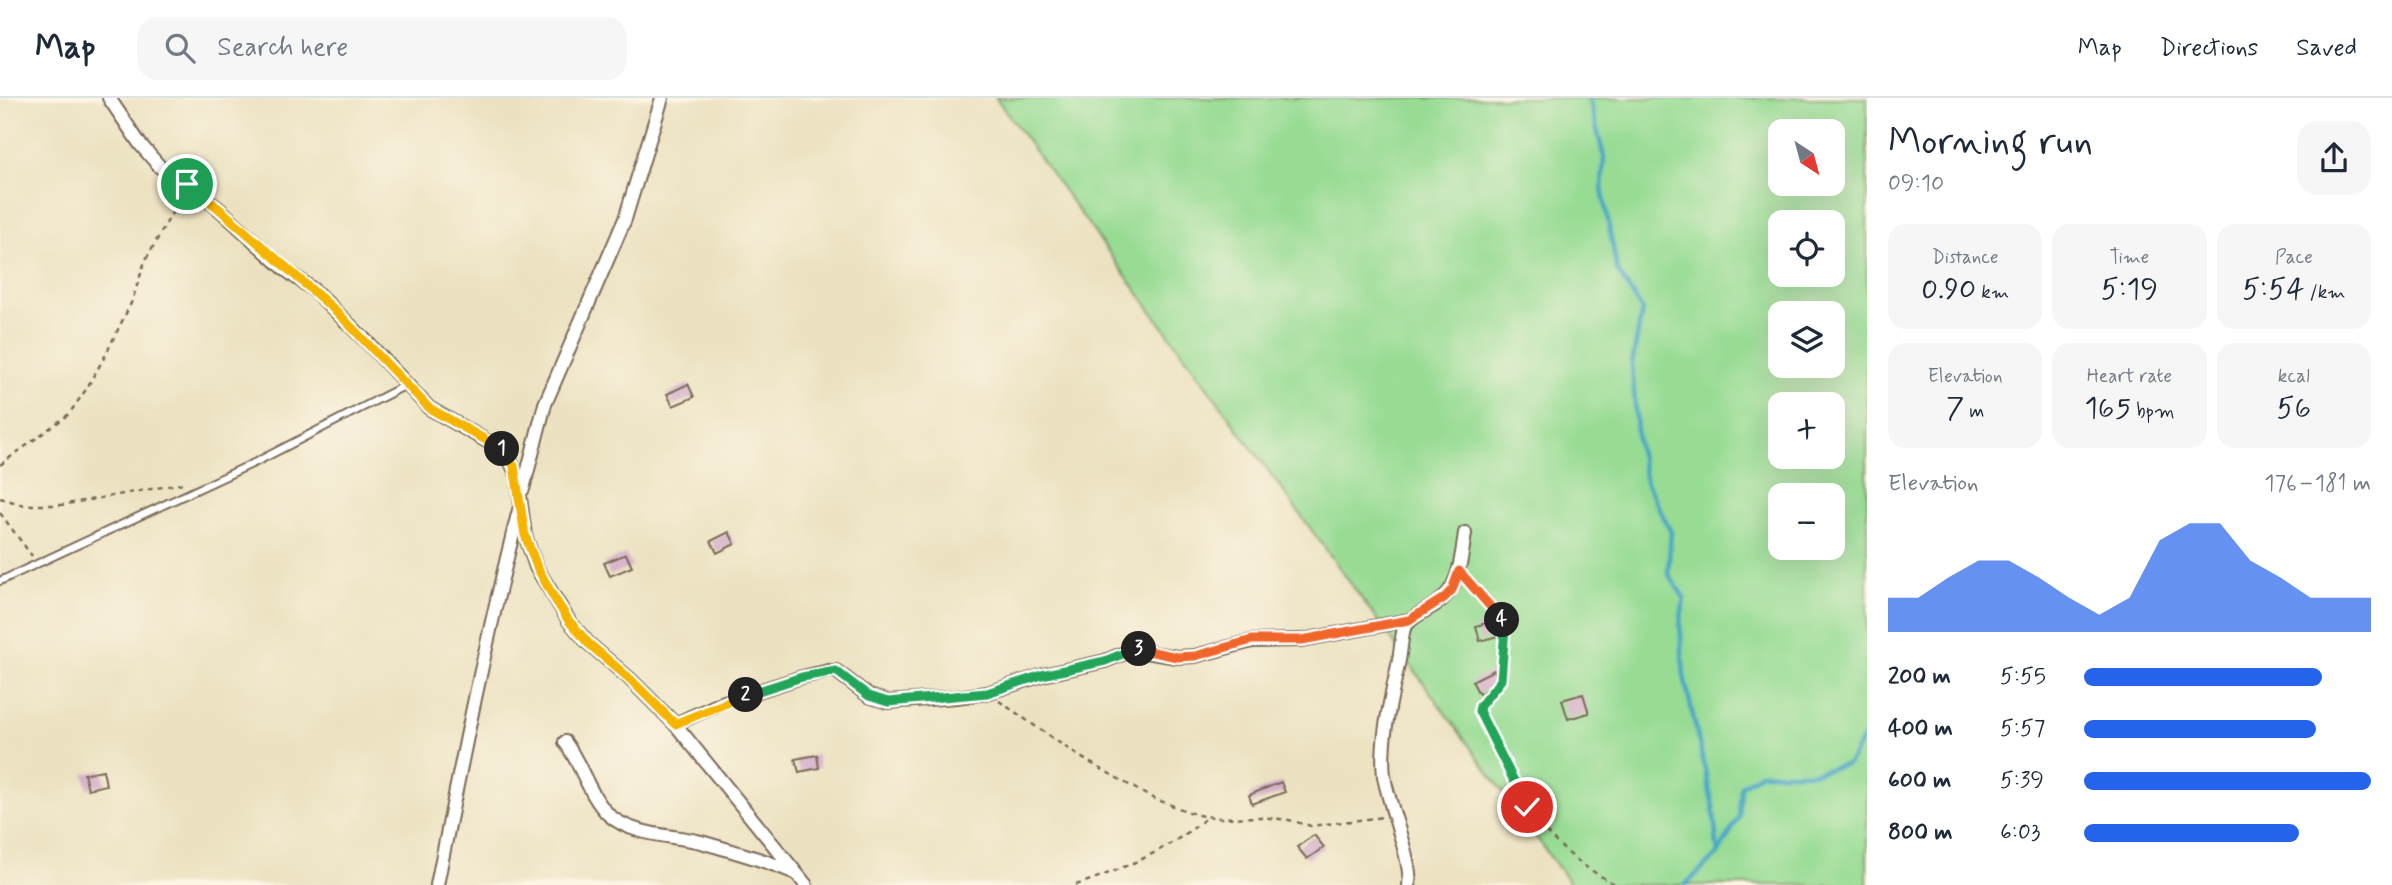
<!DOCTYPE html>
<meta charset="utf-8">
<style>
body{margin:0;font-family:Mynerve,sans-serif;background:#f6f6f7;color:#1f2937;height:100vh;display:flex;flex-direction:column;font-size:26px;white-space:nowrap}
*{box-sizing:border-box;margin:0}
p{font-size:23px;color:#747a83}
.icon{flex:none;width:38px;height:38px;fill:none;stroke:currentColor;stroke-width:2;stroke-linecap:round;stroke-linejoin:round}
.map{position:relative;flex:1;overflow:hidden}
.details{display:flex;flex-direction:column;background:#fff;width:525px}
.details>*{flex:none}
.needle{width:46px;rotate:144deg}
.fabs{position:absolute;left:1768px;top:21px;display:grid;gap:14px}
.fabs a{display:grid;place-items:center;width:77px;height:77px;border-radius:14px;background:#fff;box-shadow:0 7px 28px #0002;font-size:35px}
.pin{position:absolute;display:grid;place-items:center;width:60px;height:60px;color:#fff;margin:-30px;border:4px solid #fff;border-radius:50%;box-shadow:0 2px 7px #0007}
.km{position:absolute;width:35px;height:35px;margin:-18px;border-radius:50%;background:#222;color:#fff;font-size:19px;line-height:35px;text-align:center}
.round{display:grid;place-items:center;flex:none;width:74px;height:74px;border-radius:21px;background:#f6f6f7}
.overview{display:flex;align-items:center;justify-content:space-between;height:119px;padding:0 21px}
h1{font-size:38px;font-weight:600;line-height:52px}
.metrics{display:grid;grid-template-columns:repeat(3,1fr);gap:10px;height:119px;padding:7px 21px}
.metrics div{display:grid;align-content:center;border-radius:18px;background:#f6f6f7;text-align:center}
.metrics b{font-size:30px;font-weight:600}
.metrics small{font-size:19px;font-weight:400}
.metrics p{font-size:19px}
.chart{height:196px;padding:14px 21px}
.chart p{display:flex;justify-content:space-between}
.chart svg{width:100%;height:126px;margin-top:7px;fill:#2563eb;opacity:.7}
ul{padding:0 21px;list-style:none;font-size:23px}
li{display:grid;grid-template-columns:112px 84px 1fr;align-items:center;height:52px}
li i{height:18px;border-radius:9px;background:#2563eb}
header{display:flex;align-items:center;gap:42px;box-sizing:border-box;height:98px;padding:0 35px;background:#fff;border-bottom:2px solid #e0e1e3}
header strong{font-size:33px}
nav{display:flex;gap:38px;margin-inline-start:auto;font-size:24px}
.search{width:490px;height:63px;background:#f6f6f7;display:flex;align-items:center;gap:18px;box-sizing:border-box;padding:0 24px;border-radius:21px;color:#747a83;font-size:26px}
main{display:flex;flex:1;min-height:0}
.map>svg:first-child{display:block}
.green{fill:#98dc94;stroke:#6a8359;stroke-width:2;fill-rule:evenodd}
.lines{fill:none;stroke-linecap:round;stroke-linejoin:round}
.stream{stroke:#46a6c5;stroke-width:4.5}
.building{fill:#d2aac7}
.service-casing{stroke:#796a57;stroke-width:10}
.minor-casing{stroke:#796a57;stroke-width:16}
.path{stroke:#796a57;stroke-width:2.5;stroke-dasharray:5 5;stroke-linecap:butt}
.service{stroke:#fff;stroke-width:6}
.minor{stroke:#fff;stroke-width:12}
.split-1-casing{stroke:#fff;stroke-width:14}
.split-2-casing{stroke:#fff;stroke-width:14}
.split-3-casing{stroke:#fff;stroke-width:14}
.split-4-casing{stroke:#fff;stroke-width:14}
.split-5-casing{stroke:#fff;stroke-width:14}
.split-1{stroke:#f5b400;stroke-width:9}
.split-2{stroke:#f5b400;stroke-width:9}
.split-3{stroke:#22a559;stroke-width:9}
.split-4{stroke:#f0652b;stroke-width:9}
.split-5{stroke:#22a559;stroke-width:9}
</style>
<header>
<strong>Map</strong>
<div class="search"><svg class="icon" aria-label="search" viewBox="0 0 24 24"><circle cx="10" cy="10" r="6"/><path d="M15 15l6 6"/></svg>Search here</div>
<nav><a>Map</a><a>Directions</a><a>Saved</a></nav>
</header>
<main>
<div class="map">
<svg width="1867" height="787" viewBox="0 0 1867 787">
<rect width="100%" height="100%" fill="#fcf5e5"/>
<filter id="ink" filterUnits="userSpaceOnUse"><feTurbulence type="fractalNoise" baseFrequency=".0143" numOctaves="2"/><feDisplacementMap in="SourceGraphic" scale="14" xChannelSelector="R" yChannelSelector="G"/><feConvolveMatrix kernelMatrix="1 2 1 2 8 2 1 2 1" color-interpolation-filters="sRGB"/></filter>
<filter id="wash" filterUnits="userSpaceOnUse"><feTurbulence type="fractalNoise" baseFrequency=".00686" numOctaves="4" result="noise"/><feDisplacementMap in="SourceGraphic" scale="28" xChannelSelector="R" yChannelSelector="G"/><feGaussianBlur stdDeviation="1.57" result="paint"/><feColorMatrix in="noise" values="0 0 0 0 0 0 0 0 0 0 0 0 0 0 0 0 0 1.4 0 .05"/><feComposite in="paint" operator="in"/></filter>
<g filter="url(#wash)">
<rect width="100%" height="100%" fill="#ece2c1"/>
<path class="green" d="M996,0H1867V787H1571ZM1780,33H1832V86H1780ZM1780,124H1832V177H1780ZM1780,215H1832V268H1780ZM1780,306H1832V359H1780ZM1780,397H1832V450H1780Z"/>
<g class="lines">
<g class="stream">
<polyline points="1589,0 1604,59 1602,90 1617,172 1642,212 1632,266 1638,347 1646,384 1671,434 1668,475 1684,500 1680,527 1684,578 1713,708 1718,756 1685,787"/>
<polyline points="1718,756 1739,719 1741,688 1761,675 1813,675 1848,666 1867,633"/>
</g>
</g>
<g id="blocks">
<g class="building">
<polygon points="688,286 694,299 673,308 667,296"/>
<polygon points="729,434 735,446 717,455 711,443"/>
<polygon points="626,456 632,469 610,478 604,465"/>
<polygon points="1494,523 1498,538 1480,543 1476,528"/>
<polygon points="1494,572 1500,583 1479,596 1472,583"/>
<polygon points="1583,596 1589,615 1568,621 1562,602"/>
<polygon points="817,657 819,670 799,674 795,661"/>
<polygon points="103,672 106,687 88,691 84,676"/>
<polygon points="1281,684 1285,694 1252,706 1249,697"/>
<polygon points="1314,737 1324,749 1307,761 1297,749"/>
</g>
</g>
</g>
<g filter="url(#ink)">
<use href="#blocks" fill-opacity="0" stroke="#796a57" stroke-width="2"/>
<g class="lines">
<g class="service-casing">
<polyline id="service" points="0,483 256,364 406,287"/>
</g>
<g class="minor-casing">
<g id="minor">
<polyline points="109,0 140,46 160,69 217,109 286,172 315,193 367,244 429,310 506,354 517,377 525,437 536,469 569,523 588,545 630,581 675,626 806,787"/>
<polyline points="523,391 545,306 625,121 662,0"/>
<polyline points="675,626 724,604 802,579 829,573 836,573 869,598 888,604 956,599 987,595 1043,577 1105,563 1132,552 1177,559 1195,558 1252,543 1302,542 1409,522"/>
<path d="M565,644C582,667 589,698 609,717C632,738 673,737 701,744C732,753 763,761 793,774"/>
<path d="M437,787C462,661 487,536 519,412"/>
<path d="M1409,787C1413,764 1388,706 1384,678C1380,643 1391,601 1398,567C1401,554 1401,542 1404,530C1412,518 1424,514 1436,506C1460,491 1461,461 1465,435"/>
</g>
</g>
<g class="path">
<polyline points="0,367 69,316 85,293 104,260 132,203 145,163 172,115 174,95"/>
<polyline points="0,400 24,407 61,407 185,385"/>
<polyline points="0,415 32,458"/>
<path d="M1468,483L1497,515L1505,530L1501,582L1480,608L1479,613L1527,710C1549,742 1582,770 1617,787"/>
<polyline points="999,603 1077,657 1150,699 1197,717 1220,720 1259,719 1289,722 1311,728 1383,719"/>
<path d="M1076,787C1123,771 1169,752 1206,720"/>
</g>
<use href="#service" class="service"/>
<use href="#minor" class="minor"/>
</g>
</g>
<g class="lines" filter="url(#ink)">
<g class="split-1-casing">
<polyline id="split-1" points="187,86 217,109 337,214 429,310 502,351"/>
</g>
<g class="split-2-casing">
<polyline id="split-2" points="502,351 514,368 525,437 537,469 553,498 569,523 588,545 630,581 675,626 746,597"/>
</g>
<g class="split-3-casing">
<polyline id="split-3" points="746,597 802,579 836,573 869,598 888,604 987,595 1042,577 1105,563 1132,552 1139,551"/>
</g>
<g class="split-4-casing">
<polyline id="split-4" points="1139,551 1177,559 1195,558 1252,542 1302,542 1409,522 1444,500 1452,492 1459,473 1502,522"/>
</g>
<g class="split-5-casing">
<polyline id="split-5" points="1502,522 1505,530 1501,582 1480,608 1479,613 1527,709"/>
</g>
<use href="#split-1" class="split-1"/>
<use href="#split-2" class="split-2"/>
<use href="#split-3" class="split-3"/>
<use href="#split-4" class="split-4"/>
<use href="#split-5" class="split-5"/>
</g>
</svg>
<div class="fabs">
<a><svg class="needle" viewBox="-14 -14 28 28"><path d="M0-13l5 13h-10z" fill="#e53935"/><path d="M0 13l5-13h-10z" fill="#747a83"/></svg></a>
<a><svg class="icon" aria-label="locate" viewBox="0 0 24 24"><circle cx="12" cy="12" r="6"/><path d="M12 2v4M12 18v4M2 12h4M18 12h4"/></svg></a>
<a><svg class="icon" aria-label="layers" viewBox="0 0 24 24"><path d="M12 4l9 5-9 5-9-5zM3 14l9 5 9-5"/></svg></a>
<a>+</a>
<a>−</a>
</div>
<div class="pin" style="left:187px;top:86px;background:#1e9e55"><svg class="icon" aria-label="arrive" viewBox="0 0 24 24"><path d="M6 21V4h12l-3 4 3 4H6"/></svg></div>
<div class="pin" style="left:1527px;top:709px;background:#d93025"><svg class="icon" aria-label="check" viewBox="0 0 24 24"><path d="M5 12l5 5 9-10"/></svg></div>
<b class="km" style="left:502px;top:351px">1</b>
<b class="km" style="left:746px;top:597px">2</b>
<b class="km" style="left:1139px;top:551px">3</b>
<b class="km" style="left:1502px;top:522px">4</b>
</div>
<section class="details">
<div class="overview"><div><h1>Morning run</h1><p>09:10</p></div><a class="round"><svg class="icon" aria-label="share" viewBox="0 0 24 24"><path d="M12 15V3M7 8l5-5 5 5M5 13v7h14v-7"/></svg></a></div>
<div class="metrics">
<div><p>Distance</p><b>0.90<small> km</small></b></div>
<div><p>Time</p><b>5:19</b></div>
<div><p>Pace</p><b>5:54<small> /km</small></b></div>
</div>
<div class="metrics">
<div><p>Elevation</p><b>7<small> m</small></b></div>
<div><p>Heart rate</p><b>165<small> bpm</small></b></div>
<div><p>kcal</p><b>56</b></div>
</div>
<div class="chart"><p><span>Elevation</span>176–181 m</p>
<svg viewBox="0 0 160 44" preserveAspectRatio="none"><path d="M0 44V32L10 32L20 25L30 19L40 19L50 25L60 32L70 38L80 32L90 12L100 6L110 6L120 19L130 25L140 32L150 32L160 32V44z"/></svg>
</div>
<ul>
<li><b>200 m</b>5:55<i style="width:83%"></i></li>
<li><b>400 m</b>5:57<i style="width:81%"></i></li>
<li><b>600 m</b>5:39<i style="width:100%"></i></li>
<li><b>800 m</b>6:03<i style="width:75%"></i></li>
</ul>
</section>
</main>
